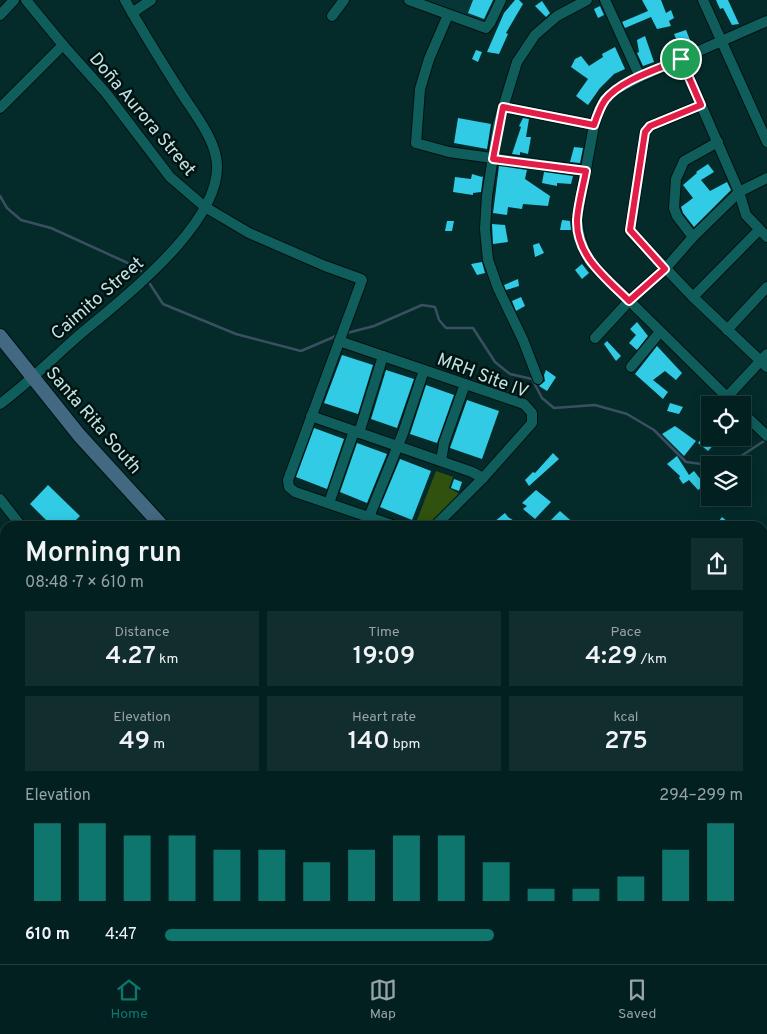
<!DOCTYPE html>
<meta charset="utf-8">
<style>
body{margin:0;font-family:Overpass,sans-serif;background:#112d2d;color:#f1f3f6;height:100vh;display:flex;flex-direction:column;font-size:19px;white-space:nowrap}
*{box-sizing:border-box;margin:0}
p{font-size:16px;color:#97a3a5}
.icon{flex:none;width:28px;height:28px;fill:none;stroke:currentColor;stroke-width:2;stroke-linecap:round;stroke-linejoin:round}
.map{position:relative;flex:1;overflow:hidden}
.side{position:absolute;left:0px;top:521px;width:768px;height:444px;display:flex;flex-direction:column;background:#032020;border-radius:15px 15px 0 0;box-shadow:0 2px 12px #0003,0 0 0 1px #243e3e}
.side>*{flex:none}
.buttons{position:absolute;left:701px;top:396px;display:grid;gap:10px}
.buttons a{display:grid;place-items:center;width:50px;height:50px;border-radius:0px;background:#032020;box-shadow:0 2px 12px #0003,0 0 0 1px #243e3e;font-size:25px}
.pin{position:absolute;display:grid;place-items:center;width:42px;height:42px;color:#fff;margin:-21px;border:2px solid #fff;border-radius:50%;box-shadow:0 1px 5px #0007}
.round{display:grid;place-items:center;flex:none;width:52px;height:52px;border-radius:0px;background:#112d2d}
.summary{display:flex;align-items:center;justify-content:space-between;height:85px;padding:0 25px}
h1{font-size:28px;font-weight:600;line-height:38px}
.stats{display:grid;grid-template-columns:repeat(3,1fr);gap:8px;height:85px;padding:5px 25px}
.stats div{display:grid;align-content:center;border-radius:0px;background:#112d2d;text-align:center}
.stats b{font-size:25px;font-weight:600}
.stats small{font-size:14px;font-weight:400}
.stats p{font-size:14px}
.chart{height:140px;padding:10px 25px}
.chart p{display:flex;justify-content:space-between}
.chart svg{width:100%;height:90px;margin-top:5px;stroke:#0f766e;stroke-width:6}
ul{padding:0 25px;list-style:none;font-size:16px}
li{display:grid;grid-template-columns:80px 60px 1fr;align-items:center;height:38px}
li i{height:12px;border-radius:6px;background:#0f766e}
.menu{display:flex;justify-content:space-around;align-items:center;height:70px;border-top:1px solid #243e3e;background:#032020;font-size:14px;color:#97a3a5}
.menu a{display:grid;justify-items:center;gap:2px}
.menu .selected{color:#0f766e}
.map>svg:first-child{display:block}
.built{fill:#063736}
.green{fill:#31520e}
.water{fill:#00112c;stroke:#3a5062}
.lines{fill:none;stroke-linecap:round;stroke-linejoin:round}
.stream{stroke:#3a5062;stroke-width:2.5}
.river{stroke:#00112c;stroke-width:16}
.building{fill:#31cbe5}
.street-casing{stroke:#001211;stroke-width:12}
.secondary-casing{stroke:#001211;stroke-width:16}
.street{stroke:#0f5e5c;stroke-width:10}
.secondary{stroke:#436982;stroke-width:14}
.route-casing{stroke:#fff;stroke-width:10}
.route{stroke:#e11d48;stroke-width:6}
.labels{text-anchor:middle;stroke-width:5;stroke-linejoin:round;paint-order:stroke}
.street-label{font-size:18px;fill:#c1e3e1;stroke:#001211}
</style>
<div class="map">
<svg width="767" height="964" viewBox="0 0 767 964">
<rect width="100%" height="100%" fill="#042b2a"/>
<g class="built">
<polygon points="418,0 500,0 490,23"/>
<polygon points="0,824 5,832 5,960 17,960 12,964 0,964"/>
</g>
<polygon class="green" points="436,471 453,477 449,488 461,495 431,526 415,525"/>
<polygon class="water" points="763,641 767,643 767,668 763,666"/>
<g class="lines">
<g class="stream">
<polyline points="0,196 7,208 21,220 51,228 130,264 141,271"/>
<polyline points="150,284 163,304 236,334 301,351 336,336"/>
<polyline points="347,333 374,326 422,305 435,307 439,320 446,328 473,328 495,362 510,374 532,379 542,398 554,408 595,405 627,414 654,430 686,462 710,465"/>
<polyline points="716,465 732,462 764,441"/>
</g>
<polyline class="river" points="611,960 611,964"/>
</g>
<g class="building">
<polygon points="473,0 493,0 484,19 468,13"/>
<polygon points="515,0 519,0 523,4 506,33 508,34 499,54 487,52 504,13"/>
<polygon points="642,0 661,0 666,13 671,10 674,18 669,21 671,26 657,29 651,17 625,28 622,22 648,11"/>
<polygon points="716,0 728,0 739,24 732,25 723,8 720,9"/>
<polygon points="542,1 550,13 546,17 535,6"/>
<polygon points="600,6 604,15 598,18 594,9"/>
<polygon points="686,30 690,40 679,46 674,34"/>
<polygon points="645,36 654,62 643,66 637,53 639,52 637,40"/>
<polygon points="615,47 625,69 614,74 600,88 588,105 576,96 588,79 571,67 575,59 581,56 589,66 603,57 602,54"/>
<polygon points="476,50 482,52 478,62 472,59"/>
<polygon points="458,118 491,124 487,149 454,143"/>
<polygon points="523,118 529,119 526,137 531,137 528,154 520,152 520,155 512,154 521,127 519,126"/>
<polygon points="574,147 583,148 580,163 570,162"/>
<polygon points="708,164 714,172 701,180 710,191 727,182 731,190 694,227 683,213 681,207 693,198 683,185 697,173 696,172"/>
<polygon points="499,166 527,170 525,179 550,196 548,206 523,204 522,209 508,207 507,215 493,213"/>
<polygon points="544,172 573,176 571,184 557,183 557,186 542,183"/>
<polygon points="472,174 482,177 483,176 481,192 473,193 473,195 453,192 455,177 471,179"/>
<polygon points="562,220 570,221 571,230 560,230"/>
<polygon points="447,221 454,221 452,231 445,231"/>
<polygon points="492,224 505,225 508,242 493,244"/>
<polygon points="539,243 544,253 535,257 533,245"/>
<polygon points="482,262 485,273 477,275 471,264"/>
<polygon points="582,264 589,273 582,279 575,270"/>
<polygon points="518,279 519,286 506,290 504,285"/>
<polygon points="521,297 525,306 516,311 512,301"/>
<polygon points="637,322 648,336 637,350 629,343 636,335 630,329"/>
<polygon points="607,341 621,356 616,361 604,344"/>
<polygon points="657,346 682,373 676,380 665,371 653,380 668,392 663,399 635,374"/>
<polygon points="342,355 373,365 358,414 324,403"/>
<polygon points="386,370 414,379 397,428 371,419"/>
<polygon points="546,370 556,377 547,391 539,386 545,381 544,375"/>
<polygon points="426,385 454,395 437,443 410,434"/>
<polygon points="467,400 499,411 482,459 450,448"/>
<polygon points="670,403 683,407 679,414 667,411"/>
<polygon points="675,426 696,441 684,456 662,434"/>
<polygon points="314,428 344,439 327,489 296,477"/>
<polygon points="710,429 710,438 720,438 708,451 698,443"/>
<polygon points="357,443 387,454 367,503 340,492"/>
<polygon points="553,453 559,459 529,486 525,480 533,472 535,473"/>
<polygon points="677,456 689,475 694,471 705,485 698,490 689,480 683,484 679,478 680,476 667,464"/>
<polygon points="400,459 431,471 412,520 380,507"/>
<polygon points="454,479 462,482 459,491 451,488"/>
<polygon points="48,485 80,516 70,526 52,526 30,504"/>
<polygon points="536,490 551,502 535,519 523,509 527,506 522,503"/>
<polygon points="560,511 577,526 545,526"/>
<polygon points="505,513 508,517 522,526 489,526"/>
<polygon points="722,517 733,526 715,526"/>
</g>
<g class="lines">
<g class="street-casing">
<g id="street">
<polyline points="26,0 63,45 106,93 170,177 205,207 249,233 325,266 361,279"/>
<polyline points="409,0 486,28 490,23 501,0"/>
<polyline points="605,0 640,77"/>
<polyline points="703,0 767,142"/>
<polyline points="132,13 151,0"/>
<polyline points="0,15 14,0"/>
<polyline points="448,15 429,59 420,89 416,143 449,152 586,171"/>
<polyline points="332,16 344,0"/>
<polyline points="681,59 739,192 746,215 767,237"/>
<polyline points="701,105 650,126 645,132 630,231 693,297 767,367"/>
<polyline points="503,107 594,125"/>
<polyline points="0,108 63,45"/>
<polyline points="693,237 677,216 674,208 676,179 684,161 718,142"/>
<polyline points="362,280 288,480 289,487 295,492 395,526"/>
<polyline points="693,297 759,230"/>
<polyline points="727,330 767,287"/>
<polyline points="595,338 629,301 665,269 693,237 739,192 767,178"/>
<polyline points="339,341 524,404 532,413 532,423 483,478 435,526"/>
<polyline points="631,367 660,332"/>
<polyline points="538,379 523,340 498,288 488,260 485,229 487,196 498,124 517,62 535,35 557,16 587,0"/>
<polyline points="727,397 767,354"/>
<path d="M0,404C27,384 52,359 77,337C119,301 229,219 216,157C212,135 192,110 180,91C161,61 142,31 125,0"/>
<path d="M735,405L590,262C582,247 578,235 577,218L594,125L599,110L605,99L615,90L640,77L767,21"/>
<polyline points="742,412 767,436"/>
<polyline points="311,416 472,472 483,478"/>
<polyline points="359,433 383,356"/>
<polyline points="441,461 444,443 465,384"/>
<polyline points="0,499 21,526"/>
<polyline points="329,503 354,431"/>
<polyline points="369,517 403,433 424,370"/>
<polyline points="0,539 5,539"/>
<polyline points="0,645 5,645"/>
<polyline points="0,743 5,752"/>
<polyline points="269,960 273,964"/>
<polyline points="536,960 540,964"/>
<polyline points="183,964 188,960"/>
<polyline points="236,964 242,960"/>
<polyline points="299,964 303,960"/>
<polyline points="352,964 356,960"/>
<polyline points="409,964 414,960"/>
<polyline points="468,964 473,960"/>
<polyline points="520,964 524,960"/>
<polyline points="576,964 580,960"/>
</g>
</g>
<g class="secondary-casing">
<g id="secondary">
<polyline points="0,336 79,435 162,526"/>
<polyline points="762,566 767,561"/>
<polyline points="762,807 767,813"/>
<polyline points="82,964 87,960"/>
</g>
</g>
<use href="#street" class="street"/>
<use href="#secondary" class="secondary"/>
</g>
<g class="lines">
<g class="route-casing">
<path id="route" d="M681,59L701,105L650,126L645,132L630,230L665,269L629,301C606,278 576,256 577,220C578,204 583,187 586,171L493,159L503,107L594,125C597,116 600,107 605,100C620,80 659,69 681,59Z"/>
</g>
<use href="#route" class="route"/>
</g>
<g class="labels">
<g class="street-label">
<text transform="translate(143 114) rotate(50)" y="6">Doña Aurora Street</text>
<text transform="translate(97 298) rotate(-41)" y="6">Caimito Street</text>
<text transform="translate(483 375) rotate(21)" y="6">MRH Site IV</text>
<text transform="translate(94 420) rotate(49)" y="6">Santa Rita South</text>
</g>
</g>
</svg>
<div class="buttons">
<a><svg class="icon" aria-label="locate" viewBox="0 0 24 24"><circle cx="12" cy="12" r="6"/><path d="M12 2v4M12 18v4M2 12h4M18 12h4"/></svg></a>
<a><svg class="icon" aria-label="layers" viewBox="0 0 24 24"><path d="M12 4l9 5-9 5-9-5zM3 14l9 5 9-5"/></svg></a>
</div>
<div class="pin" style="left:681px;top:59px;background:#1e9e55"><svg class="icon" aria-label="arrive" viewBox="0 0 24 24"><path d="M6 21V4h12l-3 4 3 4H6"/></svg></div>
<section class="side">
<div class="summary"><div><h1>Morning run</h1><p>08:48 · 7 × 610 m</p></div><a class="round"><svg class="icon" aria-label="share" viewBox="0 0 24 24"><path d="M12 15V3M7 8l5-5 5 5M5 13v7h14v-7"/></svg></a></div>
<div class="stats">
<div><p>Distance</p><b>4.27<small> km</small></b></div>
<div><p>Time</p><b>19:09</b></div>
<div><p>Pace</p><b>4:29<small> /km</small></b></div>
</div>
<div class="stats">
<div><p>Elevation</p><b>49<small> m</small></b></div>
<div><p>Heart rate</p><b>140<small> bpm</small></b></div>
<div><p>kcal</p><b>275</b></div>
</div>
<div class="chart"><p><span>Elevation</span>294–299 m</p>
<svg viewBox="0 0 160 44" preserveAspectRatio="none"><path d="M5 44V6M15 44V6M25 44V12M35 44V12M45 44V19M55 44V19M65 44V25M75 44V19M85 44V12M95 44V12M105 44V25M115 44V38M125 44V38M135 44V32M145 44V19M155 44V6"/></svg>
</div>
<ul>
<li><b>610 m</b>4:47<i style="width:57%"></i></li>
</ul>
</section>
</div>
<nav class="menu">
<a class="selected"><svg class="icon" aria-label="home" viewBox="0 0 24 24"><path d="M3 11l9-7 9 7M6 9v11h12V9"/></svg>Home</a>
<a><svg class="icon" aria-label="map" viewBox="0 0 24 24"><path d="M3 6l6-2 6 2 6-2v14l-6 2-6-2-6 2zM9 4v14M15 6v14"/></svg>Map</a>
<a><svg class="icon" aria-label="saved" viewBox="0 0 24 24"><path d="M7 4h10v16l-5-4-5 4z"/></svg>Saved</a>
</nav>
